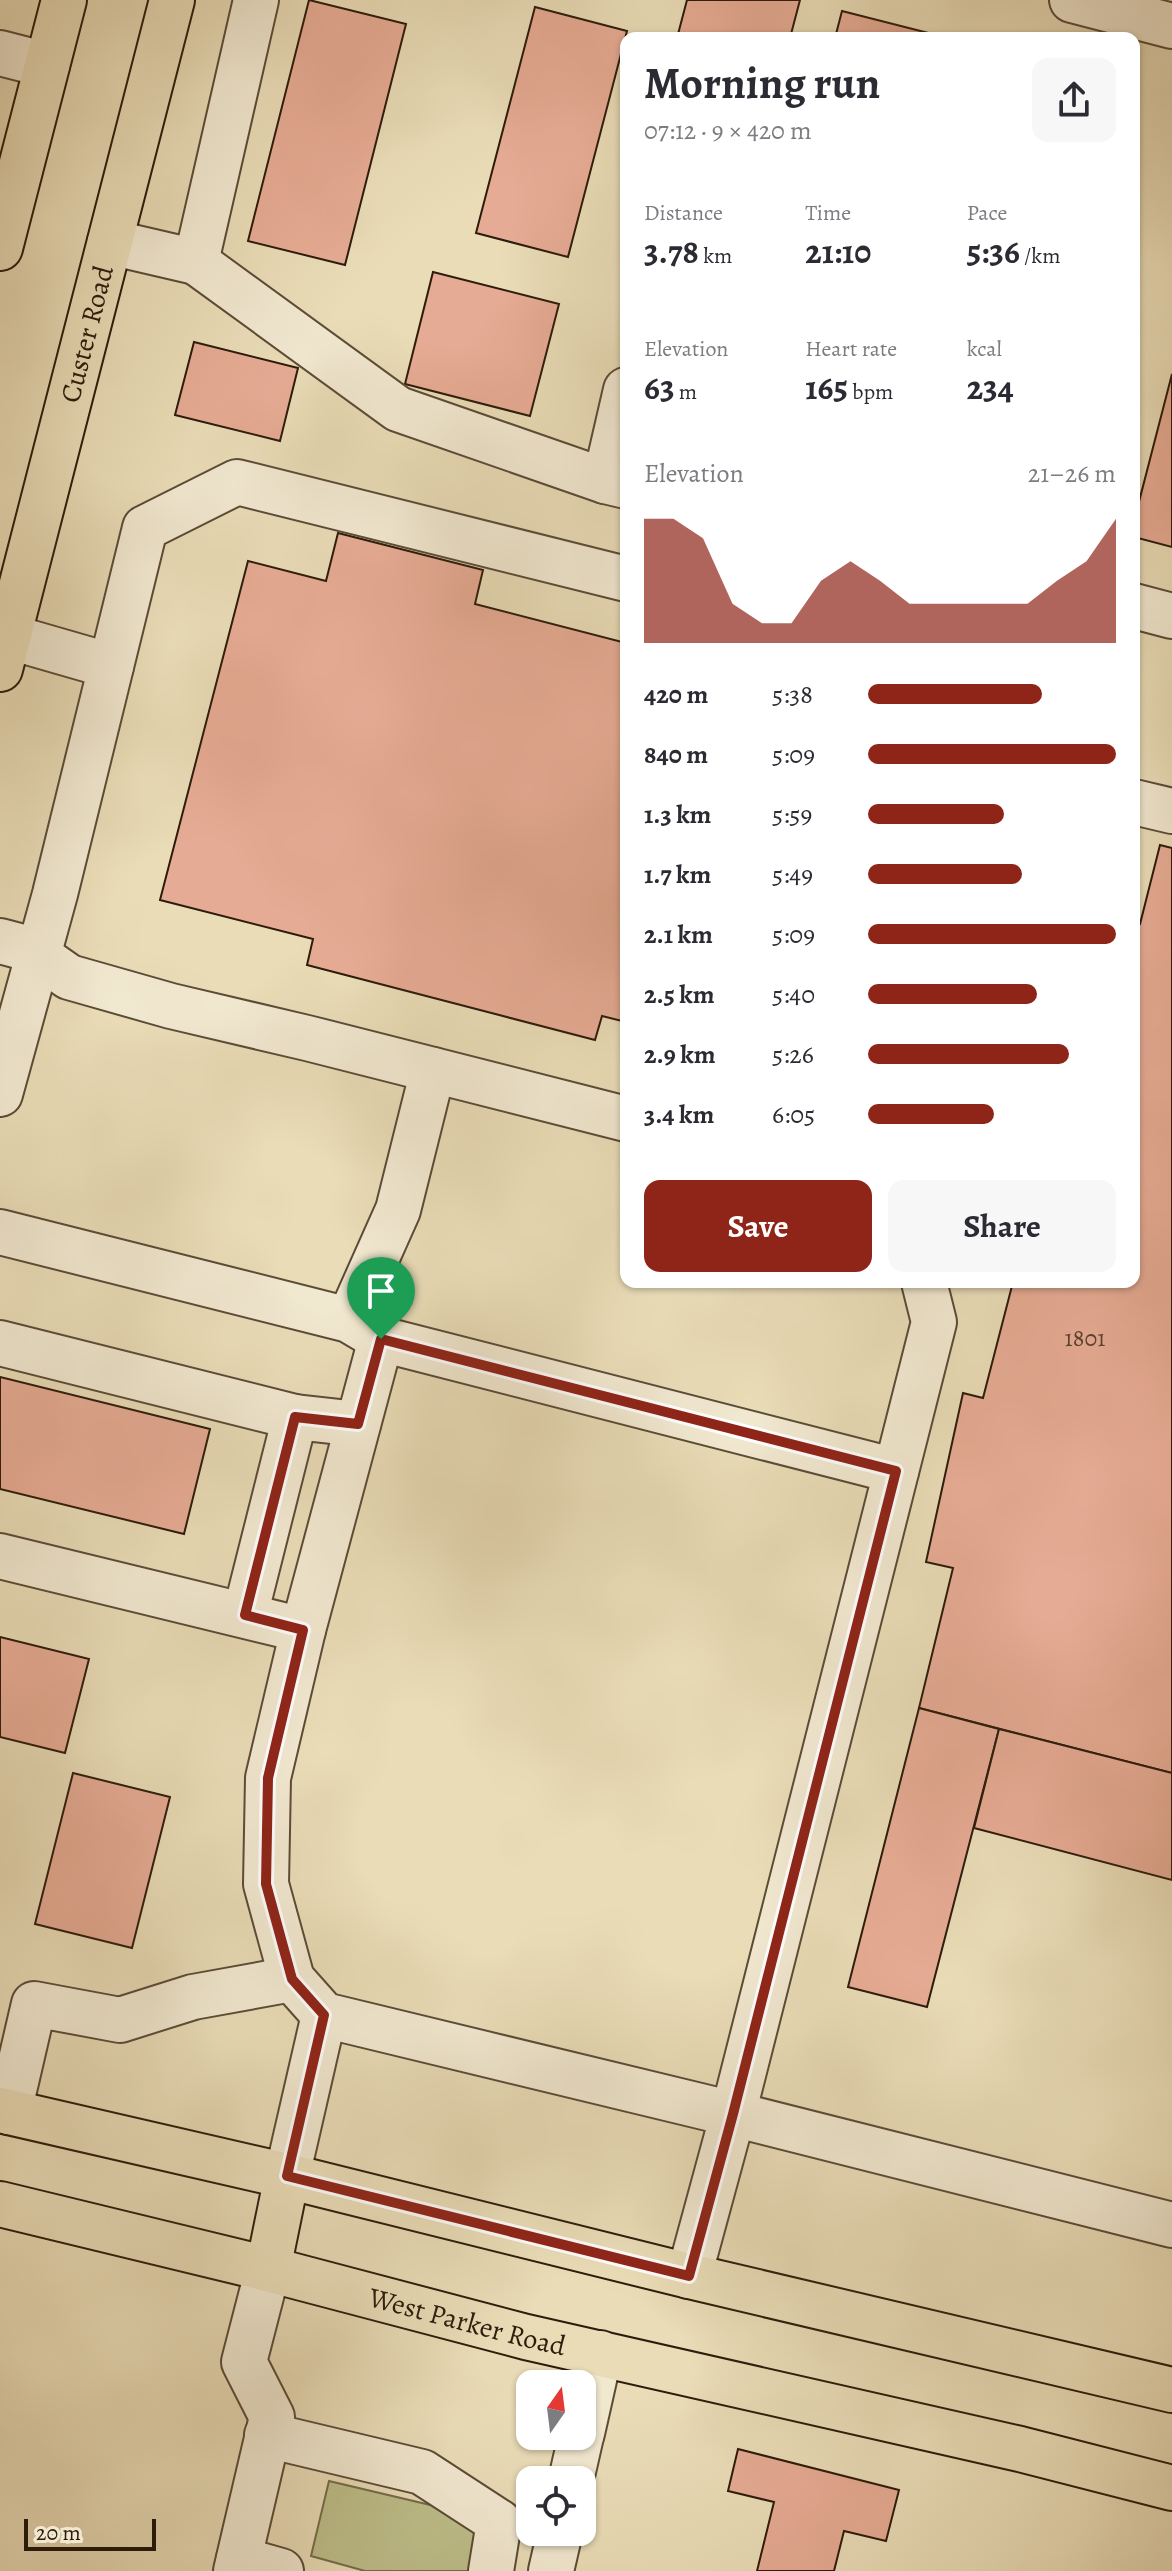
<!DOCTYPE html>
<meta charset="utf-8">
<style>
body{margin:0;font-family:Alegreya,serif;background:#f7f7f7;color:#2b2b33;height:100vh;display:flex;flex-direction:column;font-size:30px;white-space:nowrap}
*{box-sizing:border-box;margin:0}
p{font-size:26px;color:#7c7c81}
.icon{flex:none;width:44px;height:44px;fill:none;stroke:currentColor;stroke-width:2;stroke-linecap:round;stroke-linejoin:round}
.map{position:relative;flex:1;overflow:hidden}
.details{position:absolute;left:620px;top:32px;width:520px;height:1256px;display:flex;flex-direction:column;background:#fff;border-radius:16px;box-shadow:0 2px 6px #0004}
.details>*{flex:none}
.needle{width:52px;rotate:14deg}
.fabs{position:absolute;left:516px;top:2370px;display:grid;gap:16px}
.fabs a{display:grid;place-items:center;width:80px;height:80px;border-radius:16px;background:#fff;box-shadow:0 2px 6px #0004;font-size:40px}
.scale{position:absolute;left:24px;bottom:20px;width:132px;box-sizing:border-box;padding-left:8px;border:4px solid #2d1b0c;border-top:0;font-size:22px;line-height:28px;white-space:nowrap;color:#2d1b0c;-webkit-text-stroke:6px #f1e8d0;paint-order:stroke}
.pin{position:absolute;display:grid;place-items:center;width:68px;height:68px;color:#fff;margin:-82px -34px;border-radius:50% 50% 50% 0;rotate:-45deg;box-shadow:0 0 8px #0007}
.pin .icon{rotate:45deg}
.round{display:grid;place-items:center;flex:none;width:84px;height:84px;border-radius:16px;background:#f7f7f7}
.overview{display:flex;align-items:center;justify-content:space-between;height:136px;padding:0 24px}
h1{font-size:44px;font-weight:700;line-height:60px}
.metrics{display:grid;grid-template-columns:repeat(3,1fr);gap:12px;height:136px;padding:8px 24px}
.metrics div{display:grid;align-content:center}
.metrics b{font-size:34px;font-weight:700}
.metrics small{font-size:22px;font-weight:400}
.metrics p{font-size:22px}
.chart{height:224px;padding:16px 24px}
.chart p{display:flex;justify-content:space-between}
.chart svg{width:100%;height:144px;margin-top:8px;fill:#8f2418;opacity:.7}
.action{display:flex;gap:16px;margin-top:auto;padding:16px 24px}
.action a{flex:1;height:92px;border-radius:16px;background:#8f2418;color:#fff;font-size:32px;font-weight:700;line-height:92px;text-align:center}
.action a+a{background:#f7f7f7;color:#2b2b33}
ul{padding:0 24px;list-style:none;font-size:26px}
li{display:grid;grid-template-columns:128px 96px 1fr;align-items:center;height:60px}
li i{height:20px;border-radius:10px;background:#8f2418}
.map>svg:first-child{display:block}
.green{fill:#bdbe8a;stroke:#756c4b;stroke-width:2}
.building{fill:#e6ab94;stroke:#2d1b0c;stroke-width:2}
.lines{fill:none;stroke-linecap:round;stroke-linejoin:round}
.minor-casing{stroke:#5c4b37;stroke-width:48}
.major-casing{stroke:#2d1b0c;stroke-width:48}
.minor{stroke:#f1e8d0;stroke-width:44}
.major{stroke:#e9dcb7;stroke-width:44}
.route-casing{stroke:#fff;stroke-width:16}
.route{stroke:#8f2418;stroke-width:10}
.labels{text-anchor:middle;stroke-width:6;stroke-linejoin:round;paint-order:stroke}
.number-label{font-size:24px;fill:#5b3f2e}
.street-label{font-size:28px;fill:#2d1b0c;stroke:#f1e8d0}
</style>
<div class="map">
<svg width="1172" height="2571" viewBox="0 0 1172 2571">
<rect width="100%" height="100%" fill="#e9dcb7"/>
<filter id="stains"><feTurbulence type="fractalNoise" baseFrequency=".0025" numOctaves="4"/><feColorMatrix values="0 0 0 0 .2 0 0 0 0 .09 0 0 0 0 .02 0 0 0 .5 -.17"/></filter>
<radialGradient id="worn" r=".72"><stop offset=".6" stop-color="#630" stop-opacity="0"/><stop offset="1" stop-color="#630" stop-opacity=".3"/></radialGradient>
<polygon class="green" points="329,2481 464,2513 489,2549 481,2571 365,2571 311,2556"/>
<g class="building">
<polygon points="309,0 406,24 345,265 248,241"/>
<polygon points="687,0 800,0 790,38 677,38"/>
<polygon points="535,7 627,31 568,257 476,233"/>
<polygon points="842,11 948,38 835,38"/>
<polygon points="433,272 559,304 530,416 405,384"/>
<polygon points="194,342 298,368 280,441 175,415"/>
<polygon points="1172,374 1172,547 1134,537 1134,521"/>
<polygon points="338,533 483,570 475,604 626,643 626,1022 602,1016 595,1040 307,965 313,939 160,900 248,561 326,581"/>
<polygon points="1160,845 1172,848 1172,1773 919,1708 953,1568 926,1562 963,1393 983,1398 1013,1282 1134,1282 1134,922 1140,924"/>
<polygon points="0,1377 210,1429 184,1534 0,1489"/>
<polygon points="0,1637 89,1659 65,1753 0,1737"/>
<polygon points="919,1708 999,1729 927,2007 848,1987"/>
<polygon points="999,1729 1172,1773 1172,1880 974,1828"/>
<polygon points="73,1773 170,1797 132,1948 35,1924"/>
<polygon points="738,2449 899,2490 886,2541 844,2531 834,2571 757,2571 774,2502 728,2491"/>
</g>
<g class="lines">
<g class="minor-casing">
<g id="minor">
<polyline points="1072,0 1172,26"/>
<polyline points="0,53 47,65"/>
<polyline points="110,242 196,262 256,0"/>
<polyline points="196,262 398,409 605,481"/>
<polyline points="626,390 605,481 626,486"/>
<polyline points="1134,606 1172,616"/>
<polyline points="0,634 111,666"/>
<polyline points="1134,802 1172,811"/>
<polyline points="0,941 19,946 39,956 69,977 171,1006 307,1038 626,1119"/>
<polyline points="0,1094 55,894 145,528 237,482 626,579"/>
<polyline points="0,1232 349,1320 381,1339"/>
<polyline points="924,1282 934,1322 733,2114 1172,2225"/>
<polyline points="349,1320 398,1210 433,1070"/>
<polyline points="0,1343 295,1417"/>
<polyline points="0,1556 303,1630"/>
<polyline points="245,1615 295,1417 358,1424"/>
<polyline points="9,2112 34,2004 120,2020 193,1997 292,1979"/>
<polyline points="287,2176 324,2015"/>
<polyline points="689,2276 733,2114 324,2015 292,1979 266,1884 268,1778 303,1630 381,1339 896,1471"/>
<polyline points="582,2433 600,2353"/>
<polyline points="267,2435 422,2472 499,2522 491,2571"/>
<polyline points="571,2480 581,2436"/>
<polyline points="239,2559 281,2571"/>
<polyline points="236,2571 272,2417 244,2362 268,2269"/>
<polyline points="551,2571 560,2532"/>
</g>
</g>
<g class="major-casing">
<g id="major">
<polyline points="0,248 64,0"/>
<path id="s1" d="M0,669L172,0"/>
<polyline points="0,2110 287,2176 689,2276 1172,2390"/>
<path id="s2" d="M0,2204L268,2269L526,2337L1020,2449L1172,2488"/>
<polyline points="268,2269 287,2176"/>
</g>
</g>
<use href="#minor" class="minor"/>
<use href="#major" class="major"/>
</g>
<g class="lines">
<g class="route-casing">
<polygon id="route" points="381,1339 896,1471 733,2114 689,2276 287,2176 324,2015 292,1979 266,1884 268,1778 303,1630 245,1615 295,1417 358,1424"/>
</g>
<use href="#route" class="route"/>
</g>
<g class="labels">
<g class="number-label">
<text x="1085" y="1346">1801</text>
</g>
<g class="street-label">
<text dy="10" stroke="none"><textPath href="#s1" startOffset="346">Custer Road</textPath></text>
<text dy="10" stroke="none"><textPath href="#s2" startOffset="482">West Parker Road</textPath></text>
</g>
</g>
<rect width="100%" height="100%" filter="url(#stains)"/>
<rect width="100%" height="100%" fill="url(#worn)"/>
</svg>
<div class="fabs">
<a><svg class="needle" viewBox="-14 -14 28 28"><path d="M0-13l5 13h-10z" fill="#e53935"/><path d="M0 13l5-13h-10z" fill="#7c7c81"/></svg></a>
<a><svg class="icon" aria-label="locate" viewBox="0 0 24 24"><circle cx="12" cy="12" r="6"/><path d="M12 2v4M12 18v4M2 12h4M18 12h4"/></svg></a>
</div>
<div class="scale">20 m</div>
<div class="pin" style="left:381px;top:1339px;background:#1e9e55"><svg class="icon" aria-label="arrive" viewBox="0 0 24 24"><path d="M6 21V4h12l-3 4 3 4H6"/></svg></div>
<section class="details">
<div class="overview"><div><h1>Morning run</h1><p>07:12 · 9 × 420 m</p></div><a class="round"><svg class="icon" aria-label="share" viewBox="0 0 24 24"><path d="M12 15V3M7 8l5-5 5 5M5 13v7h14v-7"/></svg></a></div>
<div class="metrics">
<div><p>Distance</p><b>3.78<small> km</small></b></div>
<div><p>Time</p><b>21:10</b></div>
<div><p>Pace</p><b>5:36<small> /km</small></b></div>
</div>
<div class="metrics">
<div><p>Elevation</p><b>63<small> m</small></b></div>
<div><p>Heart rate</p><b>165<small> bpm</small></b></div>
<div><p>kcal</p><b>234</b></div>
</div>
<div class="chart"><p><span>Elevation</span>21–26 m</p>
<svg viewBox="0 0 160 44" preserveAspectRatio="none"><path d="M0 44V6L10 6L20 12L30 32L40 38L50 38L60 25L70 19L80 25L90 32L100 32L110 32L120 32L130 32L140 25L150 19L160 6V44z"/></svg>
</div>
<ul>
<li><b>420 m</b>5:38<i style="width:70%"></i></li>
<li><b>840 m</b>5:09<i style="width:100%"></i></li>
<li><b>1.3 km</b>5:59<i style="width:55%"></i></li>
<li><b>1.7 km</b>5:49<i style="width:62%"></i></li>
<li><b>2.1 km</b>5:09<i style="width:100%"></i></li>
<li><b>2.5 km</b>5:40<i style="width:68%"></i></li>
<li><b>2.9 km</b>5:26<i style="width:81%"></i></li>
<li><b>3.4 km</b>6:05<i style="width:51%"></i></li>
</ul>
<div class="action"><a>Save</a><a>Share</a></div>
</section>
</div>
